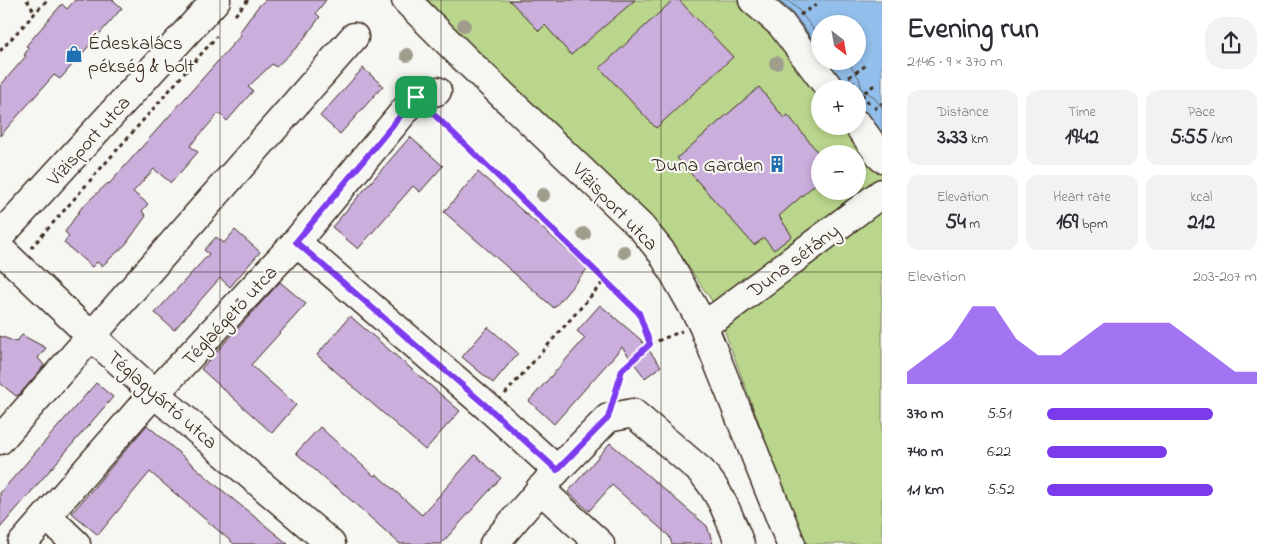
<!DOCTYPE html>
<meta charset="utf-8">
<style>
body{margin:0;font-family:"Indie Flower",sans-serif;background:#f2f2f3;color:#2b2b33;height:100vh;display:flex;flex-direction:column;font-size:19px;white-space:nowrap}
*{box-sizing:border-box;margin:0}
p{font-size:16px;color:#7c7c81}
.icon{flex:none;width:28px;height:28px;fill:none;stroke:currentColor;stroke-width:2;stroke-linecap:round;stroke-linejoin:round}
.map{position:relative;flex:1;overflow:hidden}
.drawer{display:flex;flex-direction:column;background:#fff;width:400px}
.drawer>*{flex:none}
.needle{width:32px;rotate:149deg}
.tools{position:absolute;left:811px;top:15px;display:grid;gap:10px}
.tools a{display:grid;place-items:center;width:55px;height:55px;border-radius:50%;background:#fff;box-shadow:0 2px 8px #0003;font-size:25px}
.pin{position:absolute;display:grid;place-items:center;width:42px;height:42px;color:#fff;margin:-21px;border-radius:10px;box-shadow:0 2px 8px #0006}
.round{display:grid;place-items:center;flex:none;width:52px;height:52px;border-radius:20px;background:#f2f2f3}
.head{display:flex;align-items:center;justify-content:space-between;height:85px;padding:0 25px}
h1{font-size:28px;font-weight:700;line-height:38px}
.figures{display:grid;grid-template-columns:repeat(3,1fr);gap:8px;height:85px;padding:5px 25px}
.figures div{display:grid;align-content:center;border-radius:12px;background:#f2f2f3;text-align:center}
.figures b{font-size:21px;font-weight:700}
.figures small{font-size:14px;font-weight:400}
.figures p{font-size:14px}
.chart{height:140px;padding:10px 25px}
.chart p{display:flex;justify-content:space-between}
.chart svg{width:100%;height:90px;margin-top:5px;fill:#7c3aed;opacity:.7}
ul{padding:0 25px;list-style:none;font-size:16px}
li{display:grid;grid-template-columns:80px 60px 1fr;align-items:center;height:38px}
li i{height:12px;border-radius:6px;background:#7c3aed}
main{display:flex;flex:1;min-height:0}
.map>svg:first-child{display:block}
.green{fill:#bad68d;stroke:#7a8056;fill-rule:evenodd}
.water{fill:#92bfeb;stroke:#6f8399}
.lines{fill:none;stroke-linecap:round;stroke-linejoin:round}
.shore{stroke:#5e6670;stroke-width:1}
.building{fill:#caaedb;stroke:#3b2a1e}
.minor-casing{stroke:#3b2a1e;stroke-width:31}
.path{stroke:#3b2a1e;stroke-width:3;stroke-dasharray:4 4;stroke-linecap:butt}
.minor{stroke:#f6f6f2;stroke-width:28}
.tree{fill:#a19d8d}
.route-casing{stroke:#fff;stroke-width:10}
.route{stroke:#7c3aed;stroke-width:6}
.grid{fill:none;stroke:#3b2a1e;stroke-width:1;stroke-opacity:0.55}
.labels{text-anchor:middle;stroke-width:4.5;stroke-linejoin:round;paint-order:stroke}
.poi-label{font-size:20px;fill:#3b2a1e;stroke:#f6f6f2;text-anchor:start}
.street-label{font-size:20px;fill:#3b2a1e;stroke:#f6f6f2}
</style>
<main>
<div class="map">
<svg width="882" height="544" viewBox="0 0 882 544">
<rect width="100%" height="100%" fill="#f6f6f2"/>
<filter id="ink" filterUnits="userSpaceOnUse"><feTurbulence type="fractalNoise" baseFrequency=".02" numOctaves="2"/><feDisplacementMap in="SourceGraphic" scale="10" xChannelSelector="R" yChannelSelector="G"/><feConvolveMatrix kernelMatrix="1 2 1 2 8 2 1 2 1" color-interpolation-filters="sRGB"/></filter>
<g filter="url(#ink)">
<path class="green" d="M417,0H770L823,61L844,89H820V126H858V107L882,139V544H804L722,324L712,301L675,247ZM820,154H858V191H820Z"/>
<polygon class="water" points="770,0 882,0 882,139 858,107 858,89 844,89 823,61 858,61 858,24 820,24 820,57"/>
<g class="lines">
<g class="shore">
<polyline points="778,0 793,13 820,49"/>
<polyline points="787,0 798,9 820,38"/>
<polyline points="847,61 859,78 862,90 873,96 882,108"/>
</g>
</g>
<g class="building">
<polygon points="75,0 113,0 122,8 60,79 54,75 0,136 0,86 26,56 24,55 29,48 26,46 62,4 67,9"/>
<polygon points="265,0 326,0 316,13 320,17 299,45 276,67 272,64 248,87 253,91 227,121 219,113 190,146 198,152 171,183 154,169 133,192 148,204 142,211 146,216 126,244 102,266 97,262 92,267 64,243 69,236 65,232 82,207 108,183 109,184 241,35 239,33 257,8"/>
<polygon points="509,0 635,0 571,55 545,25 539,31"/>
<polygon points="673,0 679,0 733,57 656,128 600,68"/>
<polygon points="363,68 383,86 340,134 320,116"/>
<polygon points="759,87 784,118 788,115 820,155 820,180 779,216 792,236 774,250 764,238 754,245 677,158"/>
<polygon points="410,137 443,166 420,192 413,186 358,249 332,227"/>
<polygon points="478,172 588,268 554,308 444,212"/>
<polygon points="235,230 260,252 230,287 220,278 174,330 155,313 209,254 204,250 216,237 224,243"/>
<polygon points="280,282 306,304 251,365 296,405 272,433 201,369"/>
<polygon points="600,305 640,339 661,366 645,378 622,347 554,424 529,401 585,338 577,331"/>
<polygon points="350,316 460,411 425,450 317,355"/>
<polygon points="488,327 518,353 493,383 462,357"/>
<polygon points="22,335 46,348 38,358 44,365 42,368 20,394 16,396 0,383 0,336 16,342"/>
<polygon points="96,383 113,397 0,528 0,493"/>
<polygon points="147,425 217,486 288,544 234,544 150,472 98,535 72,513"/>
<polygon points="320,427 374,476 376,474 422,515 475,455 501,478 441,544 400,544 335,486 334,487 296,453"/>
<polygon points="610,443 707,526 713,544 672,544 669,536 612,485 589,511 568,492"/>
</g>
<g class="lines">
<g class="minor-casing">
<g id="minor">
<polyline points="406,0 466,60 642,228 663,254 683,289 702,323 791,544"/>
<polyline points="753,0 781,24 830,89"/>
<polyline points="858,125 882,158"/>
<polyline points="0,236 216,0"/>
<polyline points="296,242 491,410 557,470"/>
<polyline points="0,249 91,336 162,400 331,544"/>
<polyline points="702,323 718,316 882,193"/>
<polyline points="0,440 354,37"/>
<polyline points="540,489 600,544"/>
<polyline points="47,516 76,544"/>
<polyline points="22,544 154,393 161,387 296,242 416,97 437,91"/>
<path d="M494,544L557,470L608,418L633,413L701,471C721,493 729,517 740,544"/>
</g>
</g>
<g class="path">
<polyline points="27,0 35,13"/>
<polyline points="235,15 248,0"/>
<polyline points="800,15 816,5"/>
<polyline points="824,24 828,21"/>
<polyline points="0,51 47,0"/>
<polyline points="849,77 865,66"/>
<polyline points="852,81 871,106"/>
<polyline points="858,97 877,83"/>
<polyline points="874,109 882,103"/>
<polyline points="433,114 639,313 650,344"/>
<polyline points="31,248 217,36"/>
<polyline points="505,394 605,280"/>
<polyline points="615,395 623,370 650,344 682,331"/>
</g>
<use href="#minor" class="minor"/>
</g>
<g class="tree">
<circle cx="464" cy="25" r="7"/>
<circle cx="407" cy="55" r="7"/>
<circle cx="776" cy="63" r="7"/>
<circle cx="543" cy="195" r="7"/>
<circle cx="584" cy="234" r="7"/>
<circle cx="624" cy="252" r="7"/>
</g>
</g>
<g class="lines" filter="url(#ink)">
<g class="route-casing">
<polygon id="route" points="416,97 639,313 650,344 622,370 608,418 557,470 491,410 296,242"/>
</g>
<use href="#route" class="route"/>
</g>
<path class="grid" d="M220,0V544M441,0V544M661,0V544M0,272H882"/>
<defs>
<g id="shop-bare" transform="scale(1.35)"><path d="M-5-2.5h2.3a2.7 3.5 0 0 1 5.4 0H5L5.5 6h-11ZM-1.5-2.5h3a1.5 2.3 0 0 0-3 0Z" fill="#1f6fb2" stroke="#f6f6f2" stroke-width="2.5" paint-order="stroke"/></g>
<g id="building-bare" transform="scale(1.35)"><path d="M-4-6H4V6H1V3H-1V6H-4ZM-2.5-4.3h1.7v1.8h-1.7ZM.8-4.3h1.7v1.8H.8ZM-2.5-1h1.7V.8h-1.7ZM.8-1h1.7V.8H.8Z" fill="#1f6fb2" stroke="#f6f6f2" stroke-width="2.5" paint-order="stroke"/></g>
</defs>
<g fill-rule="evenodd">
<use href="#shop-bare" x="74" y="54"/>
<use href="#building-bare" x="777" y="164"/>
</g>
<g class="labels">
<g class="poi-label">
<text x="88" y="49">Édeskalács<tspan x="88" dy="23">pékség &amp; bolt</tspan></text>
<text x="763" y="171" text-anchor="end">Duna Garden</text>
</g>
<g class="street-label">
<text transform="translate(88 140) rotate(-48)" y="7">Vízisport utca</text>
<text transform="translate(616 206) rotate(46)" y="7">Vízisport utca</text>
<text transform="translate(793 260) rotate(-37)" y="7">Duna sétány</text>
<text transform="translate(229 315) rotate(-47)" y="7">Téglaégető utca</text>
<text transform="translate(163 399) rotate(41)" y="7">Téglagyártó utca</text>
</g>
</g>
</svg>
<div class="tools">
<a><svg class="needle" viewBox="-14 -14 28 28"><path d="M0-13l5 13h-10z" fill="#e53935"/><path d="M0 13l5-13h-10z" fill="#7c7c81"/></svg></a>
<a>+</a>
<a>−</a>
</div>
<div class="pin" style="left:416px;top:97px;background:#1e9e55"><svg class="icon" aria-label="arrive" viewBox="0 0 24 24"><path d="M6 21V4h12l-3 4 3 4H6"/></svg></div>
</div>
<section class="drawer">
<div class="head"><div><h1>Evening run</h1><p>21:46 · 9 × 370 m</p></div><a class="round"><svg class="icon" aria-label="share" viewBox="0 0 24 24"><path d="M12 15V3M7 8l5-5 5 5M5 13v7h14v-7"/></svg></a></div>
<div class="figures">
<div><p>Distance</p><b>3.33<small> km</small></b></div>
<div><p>Time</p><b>19:42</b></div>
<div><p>Pace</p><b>5:55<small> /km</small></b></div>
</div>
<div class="figures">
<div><p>Elevation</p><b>54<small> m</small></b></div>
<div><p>Heart rate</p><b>169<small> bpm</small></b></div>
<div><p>kcal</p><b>212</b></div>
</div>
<div class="chart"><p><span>Elevation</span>203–207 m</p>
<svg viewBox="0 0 160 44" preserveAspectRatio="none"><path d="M0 44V38L10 30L20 22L30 6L40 6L50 22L60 30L70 30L80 22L90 14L100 14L110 14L120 14L130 22L140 30L150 38L160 38V44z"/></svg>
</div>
<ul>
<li><b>370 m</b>5:51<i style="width:79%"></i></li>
<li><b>740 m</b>6:22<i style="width:57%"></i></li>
<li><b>1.1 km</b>5:52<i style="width:79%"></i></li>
</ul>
</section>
</main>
